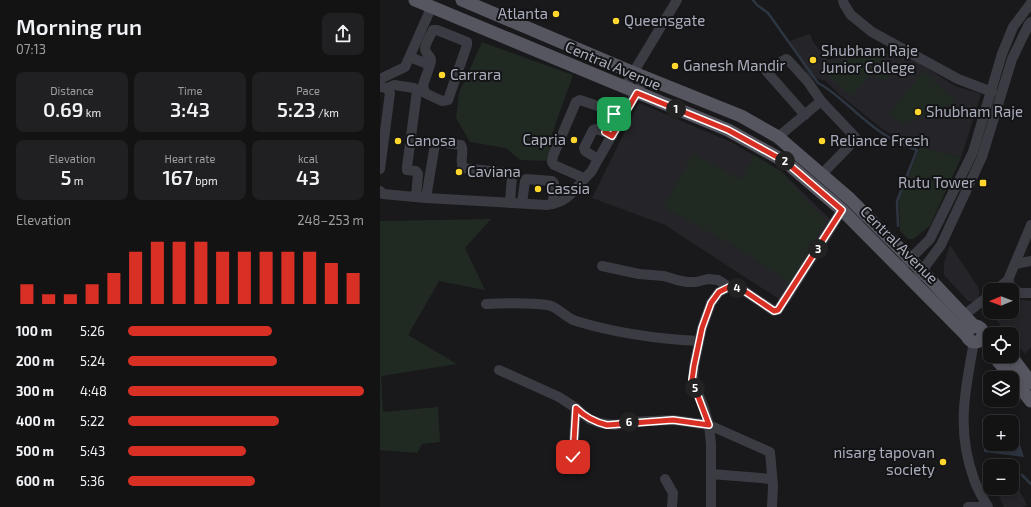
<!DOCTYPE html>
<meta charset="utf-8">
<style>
body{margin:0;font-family:"Exo 2",sans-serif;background:#202022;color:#f1f3f6;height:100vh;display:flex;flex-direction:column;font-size:15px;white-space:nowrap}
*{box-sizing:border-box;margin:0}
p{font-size:13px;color:#9d9ea0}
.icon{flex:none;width:22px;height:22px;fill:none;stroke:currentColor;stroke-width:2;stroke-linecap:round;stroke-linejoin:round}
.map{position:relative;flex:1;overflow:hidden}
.drawer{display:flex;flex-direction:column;background:#131314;width:380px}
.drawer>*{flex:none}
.needle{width:26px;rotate:269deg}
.controls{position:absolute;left:603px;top:283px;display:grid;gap:8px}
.controls a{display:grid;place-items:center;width:36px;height:36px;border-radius:8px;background:#131314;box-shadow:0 2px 6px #0003,0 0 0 1px #323234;font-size:20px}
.pin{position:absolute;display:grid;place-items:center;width:34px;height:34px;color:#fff;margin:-17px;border-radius:8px;box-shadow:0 2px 6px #0006}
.km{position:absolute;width:20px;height:20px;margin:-10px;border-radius:50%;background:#222;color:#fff;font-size:11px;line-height:20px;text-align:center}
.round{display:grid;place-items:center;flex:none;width:42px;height:42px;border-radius:8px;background:#202022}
.overview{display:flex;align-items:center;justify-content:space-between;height:68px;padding:0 16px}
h1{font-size:22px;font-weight:600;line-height:30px}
.stats{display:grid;grid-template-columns:repeat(3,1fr);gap:6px;height:68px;padding:4px 16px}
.stats div{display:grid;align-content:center;border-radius:8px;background:#202022;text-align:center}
.stats b{font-size:20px;font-weight:600}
.stats small{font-size:11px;font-weight:400}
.stats p{font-size:11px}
.chart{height:112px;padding:8px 16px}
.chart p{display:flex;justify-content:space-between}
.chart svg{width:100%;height:72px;margin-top:4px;stroke:#d93025;stroke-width:6}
ul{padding:0 16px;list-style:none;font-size:13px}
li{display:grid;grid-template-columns:64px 48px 1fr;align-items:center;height:30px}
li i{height:10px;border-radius:5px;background:#d93025}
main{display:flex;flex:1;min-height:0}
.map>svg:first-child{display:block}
.built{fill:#252529}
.green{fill:#202a23}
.water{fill:#2d3541}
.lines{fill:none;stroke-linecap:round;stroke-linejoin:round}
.stream{stroke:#2d3541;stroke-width:2.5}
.minor{stroke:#3b3c43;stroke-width:10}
.major{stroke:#555660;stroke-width:13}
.route-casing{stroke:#fff;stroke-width:8}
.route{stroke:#d93025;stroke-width:5}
.poi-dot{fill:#ffd72d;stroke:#141416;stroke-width:1.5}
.labels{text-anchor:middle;stroke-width:4;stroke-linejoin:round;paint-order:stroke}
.poi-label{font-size:15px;fill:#aaadbc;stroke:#141416;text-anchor:start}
.street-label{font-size:15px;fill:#aaadbc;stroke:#141416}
</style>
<main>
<section class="drawer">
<div class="overview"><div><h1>Morning run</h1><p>07:13</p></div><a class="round"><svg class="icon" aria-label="share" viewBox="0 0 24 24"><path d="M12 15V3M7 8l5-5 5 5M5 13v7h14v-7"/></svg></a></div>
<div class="stats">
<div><p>Distance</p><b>0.69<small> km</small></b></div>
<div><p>Time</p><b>3:43</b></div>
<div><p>Pace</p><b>5:23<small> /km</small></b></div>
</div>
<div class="stats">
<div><p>Elevation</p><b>5<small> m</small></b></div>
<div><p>Heart rate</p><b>167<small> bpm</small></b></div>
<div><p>kcal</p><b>43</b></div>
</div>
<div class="chart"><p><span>Elevation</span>248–253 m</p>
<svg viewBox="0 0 160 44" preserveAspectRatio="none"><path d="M5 44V32M15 44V38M25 44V38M35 44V32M45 44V25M55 44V12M65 44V6M75 44V6M85 44V6M95 44V12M105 44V12M115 44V12M125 44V12M135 44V12M145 44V19M155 44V25"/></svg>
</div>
<ul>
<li><b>100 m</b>5:26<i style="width:61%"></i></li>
<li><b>200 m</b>5:24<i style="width:63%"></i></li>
<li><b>300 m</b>4:48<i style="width:100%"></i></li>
<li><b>400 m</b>5:22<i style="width:64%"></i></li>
<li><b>500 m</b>5:43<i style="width:50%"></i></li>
<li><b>600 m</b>5:36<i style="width:54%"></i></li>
</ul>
</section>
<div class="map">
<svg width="651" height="507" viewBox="0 0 651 507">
<rect width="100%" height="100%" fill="#19191b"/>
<g class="built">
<polygon points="430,34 433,42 448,60 492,50 533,59 575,86 601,94 581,158 527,144 501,128 460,95 446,81 429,77 410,41"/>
<polygon points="259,103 351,142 402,172 458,227 408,305 285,225 212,198"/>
<polygon points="570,245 598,287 600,293 598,299 594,302 588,301 564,275 564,263"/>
<polygon points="632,298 651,301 651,347 645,354 632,338 632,334 628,334 604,306 610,301 610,312 632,312"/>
<polygon points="632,476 647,505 643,507 624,507 615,488 632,488"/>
</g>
<g class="green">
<polygon points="102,42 193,75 172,134 170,161 140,160 126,148 90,142 76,118 79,93"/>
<polygon points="496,53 515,69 504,82 492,72 472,96 450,78 445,66 448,63"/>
<polygon points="543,72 577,101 574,103 522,124 509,113"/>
<polygon points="540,147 581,158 550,226 533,239 528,239 520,231 519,198"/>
<polygon points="313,154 361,180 374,155 402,172 408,178 408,181 446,221 410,283 354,246 284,207"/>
<polygon points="111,219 85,248 105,290 59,281 28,335 77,364 1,376 3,412 58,407 60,442 42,444 37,453 0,450 0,221"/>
</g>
<polygon class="water" points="602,419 626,422 610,422 610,444 632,444 633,423 644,457 604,452"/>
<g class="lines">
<g class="stream">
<path d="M373,0L377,5L388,13L438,83C450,89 459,98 470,107C490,125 510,142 537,150L517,201L518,226"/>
<polyline points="642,475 651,484"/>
</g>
<g class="minor">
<polyline points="463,0 464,4 471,15 492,32 578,79 612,92"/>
<path d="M30,57L50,65L43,85L45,93L62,101L68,100L87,45V42L57,30H53C51,35 46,42 45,48C45,56 54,55 50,65"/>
<polyline points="0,79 25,67 51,8"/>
<polyline points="0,87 7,88 10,93 0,169"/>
<polyline points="7,88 14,85 34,88 37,91 27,167 27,170 36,171 38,174 36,197"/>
<polyline points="244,88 297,0"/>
<polyline points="441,101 475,137 475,140 442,174"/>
<polyline points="398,137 441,101 428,82 409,61 406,59 388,69 387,72 425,115"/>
<polyline points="218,159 205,151 204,148 213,130 216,129 225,132"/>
<polyline points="204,178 174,165 172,162 173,156 196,102 200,100 232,111 234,114 225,132 232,136"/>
<path d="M0,191L3,194L46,198L167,205C191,202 195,187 211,172L265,77"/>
<path d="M46,198L55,144L58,142L81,145C85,152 79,161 83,168L128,173L132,176L130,203"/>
<polyline points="142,203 145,181 146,179 172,181 174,183 173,204"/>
<polyline points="526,263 550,239 593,152 622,54 633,27 651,3"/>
<polyline points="635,264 651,261"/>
<polyline points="222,266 259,274 284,276 297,280 307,282 316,282 328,279 338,280 349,287"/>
<polyline points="538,276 561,245 602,157 632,59 649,24 651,22"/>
<polyline points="628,280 632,289 640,293 651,293"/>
<polyline points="616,290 628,280 651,225"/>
<path d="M106,304C126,303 147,302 167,305C178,306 185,318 196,321C235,333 278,339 319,341"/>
<polyline points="584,315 610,295"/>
<path d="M594,342C585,390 576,431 594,479C597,489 603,498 608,507"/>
<polyline points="119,370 179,397 196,408 209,419 220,423 235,425 249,422 293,420 315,423 329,425 390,452 393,486 392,507"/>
<polyline points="193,457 196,408"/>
<polyline points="331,474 392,479"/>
<polyline points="285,479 293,493 292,507"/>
<polyline points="331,507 331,444 329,425 324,408 313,381 314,366 322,328 331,303 339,292 349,287 360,288 394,311 398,310 462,210"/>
<polyline points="588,507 601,507"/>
</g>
<g class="major">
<polyline points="35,0 348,130 406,162 462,210 587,336"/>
<polyline points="82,0 254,73 361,116 398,137 470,199 542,271 595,327"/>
<circle cx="595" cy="334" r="8"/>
<polyline points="614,356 651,401"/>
<polyline points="630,356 634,360 651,383"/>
</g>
</g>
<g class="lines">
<g class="route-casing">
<path id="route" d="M193,457L196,408C205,417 214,422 227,425L293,420L329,425L312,380L314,366L322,328L331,303L339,292L349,287L360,288L394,311L398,310L462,210L406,162L348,130L257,93L232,136L225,132L234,114"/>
</g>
<use href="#route" class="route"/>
</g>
<g class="poi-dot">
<circle cx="176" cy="14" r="4"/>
<circle cx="236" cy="21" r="4"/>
<circle cx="433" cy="60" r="4"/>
<circle cx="295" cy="66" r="4"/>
<circle cx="62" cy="75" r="4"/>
<circle cx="538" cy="112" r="4"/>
<circle cx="194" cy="140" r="4"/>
<circle cx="18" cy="141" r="4"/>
<circle cx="442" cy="141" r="4"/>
<circle cx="79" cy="172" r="4"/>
<rect x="599" y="179" width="8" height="8" rx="2"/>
<circle cx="158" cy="189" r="4"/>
<circle cx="563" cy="462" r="4"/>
</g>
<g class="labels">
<g class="poi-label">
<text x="168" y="19" text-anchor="end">Atlanta</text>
<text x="244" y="26">Queensgate</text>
<text x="441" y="56">Shubham Raje<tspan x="441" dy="17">Junior College</tspan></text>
<text x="303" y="71">Ganesh Mandir</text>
<text x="70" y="80">Carrara</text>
<text x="546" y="117">Shubham Raje</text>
<text x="186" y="145" text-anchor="end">Capria</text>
<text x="26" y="146">Canosa</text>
<text x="450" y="146">Reliance Fresh</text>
<text x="87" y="177">Caviana</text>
<text x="595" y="188" text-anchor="end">Rutu Tower</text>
<text x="166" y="194">Cassia</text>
<text x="555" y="458" text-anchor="end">nisarg tapovan<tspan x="555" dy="17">society</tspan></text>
</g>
<g class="street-label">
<text transform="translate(233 66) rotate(23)" y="5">Central Avenue</text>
<text transform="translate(519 245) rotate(45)" y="5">Central Avenue</text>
</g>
</g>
</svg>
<div class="controls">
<a><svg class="needle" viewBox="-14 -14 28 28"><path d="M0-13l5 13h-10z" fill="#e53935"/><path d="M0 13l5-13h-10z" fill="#9d9ea0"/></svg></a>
<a><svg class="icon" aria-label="locate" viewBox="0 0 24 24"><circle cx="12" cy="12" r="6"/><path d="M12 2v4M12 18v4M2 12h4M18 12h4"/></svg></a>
<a><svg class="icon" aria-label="layers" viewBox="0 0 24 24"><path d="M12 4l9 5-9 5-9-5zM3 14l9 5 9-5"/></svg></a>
<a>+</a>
<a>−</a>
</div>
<div class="pin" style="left:234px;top:114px;background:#1e9e55"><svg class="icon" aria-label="arrive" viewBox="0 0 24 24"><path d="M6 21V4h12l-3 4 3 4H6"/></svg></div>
<div class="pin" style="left:193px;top:457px;background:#d93025"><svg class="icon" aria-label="check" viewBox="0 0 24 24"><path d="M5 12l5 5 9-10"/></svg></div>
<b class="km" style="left:296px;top:109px">1</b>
<b class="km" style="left:405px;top:161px">2</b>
<b class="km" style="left:438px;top:249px">3</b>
<b class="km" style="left:357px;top:288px">4</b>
<b class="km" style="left:315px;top:388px">5</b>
<b class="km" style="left:249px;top:422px">6</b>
</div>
</main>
